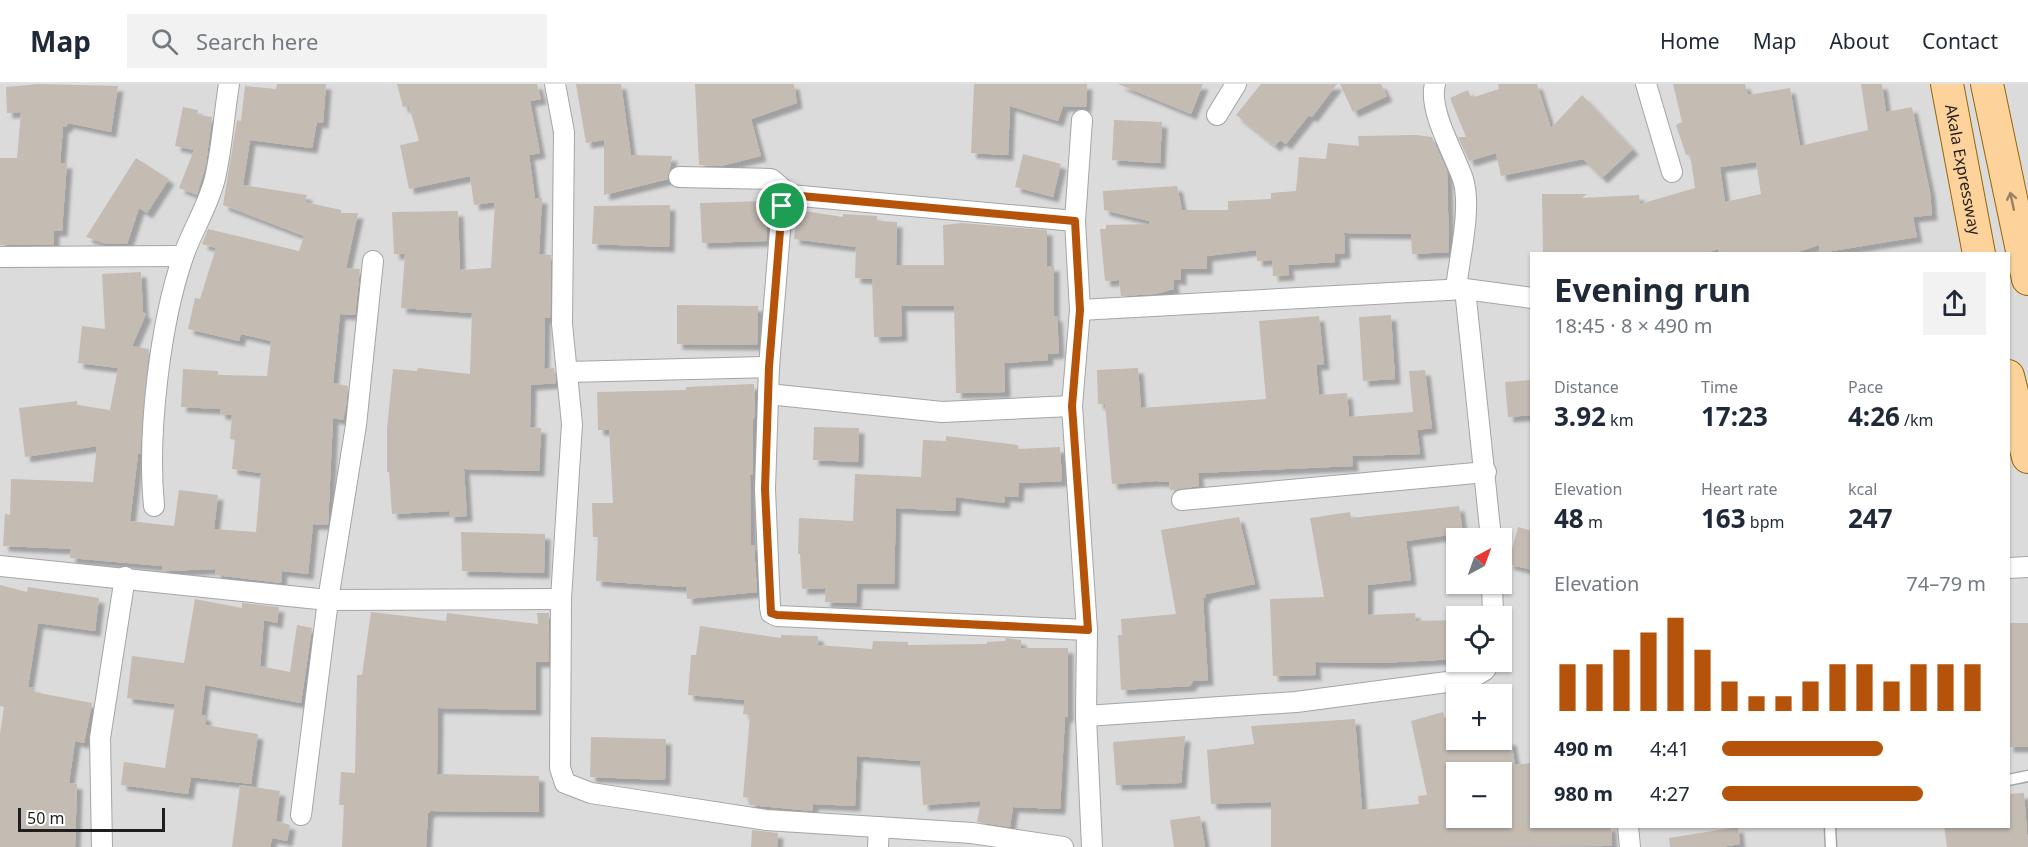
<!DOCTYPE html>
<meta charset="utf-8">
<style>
body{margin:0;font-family:"Noto Sans",sans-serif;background:#f2f2f3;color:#1f2937;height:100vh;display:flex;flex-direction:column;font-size:22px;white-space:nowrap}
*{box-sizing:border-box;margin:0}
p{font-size:20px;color:#747a83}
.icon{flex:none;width:33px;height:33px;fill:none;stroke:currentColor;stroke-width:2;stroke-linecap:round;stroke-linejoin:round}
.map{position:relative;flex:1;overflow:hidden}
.drawer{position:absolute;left:1530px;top:168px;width:480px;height:576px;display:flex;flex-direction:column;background:#fff;border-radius:0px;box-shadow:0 2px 4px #0004}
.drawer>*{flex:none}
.needle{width:39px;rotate:41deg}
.buttons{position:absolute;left:1446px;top:444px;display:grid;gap:12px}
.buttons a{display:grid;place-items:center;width:66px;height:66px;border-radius:0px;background:#fff;box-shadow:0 2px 4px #0004;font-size:30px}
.scale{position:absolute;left:18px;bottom:15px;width:147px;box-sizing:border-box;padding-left:6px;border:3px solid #1e1e1e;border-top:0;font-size:16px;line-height:21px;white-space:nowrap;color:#1e1e1e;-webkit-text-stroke:4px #fff;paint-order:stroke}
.pin{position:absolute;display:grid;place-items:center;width:51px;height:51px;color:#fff;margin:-26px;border:3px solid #fff;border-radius:50%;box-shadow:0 2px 6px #0007}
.round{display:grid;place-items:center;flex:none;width:63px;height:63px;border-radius:0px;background:#f2f2f3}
.headline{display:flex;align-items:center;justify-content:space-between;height:102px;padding:0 24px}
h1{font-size:33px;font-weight:700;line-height:45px}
.figures{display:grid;grid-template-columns:repeat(3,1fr);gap:9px;height:102px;padding:6px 24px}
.figures div{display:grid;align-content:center}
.figures b{font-size:26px;font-weight:700}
.figures small{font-size:16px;font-weight:400}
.figures p{font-size:16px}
.chart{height:168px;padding:12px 24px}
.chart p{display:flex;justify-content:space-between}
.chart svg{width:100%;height:108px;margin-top:6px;stroke:#b45309;stroke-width:6}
ul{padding:0 24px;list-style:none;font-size:20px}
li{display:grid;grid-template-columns:96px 72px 1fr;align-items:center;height:45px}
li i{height:15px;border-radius:8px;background:#b45309}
header{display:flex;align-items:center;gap:36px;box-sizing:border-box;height:84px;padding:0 30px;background:#fff;border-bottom:2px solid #e0e1e3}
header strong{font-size:28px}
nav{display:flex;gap:33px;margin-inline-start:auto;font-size:21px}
.search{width:420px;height:54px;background:#f2f2f3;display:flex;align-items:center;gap:15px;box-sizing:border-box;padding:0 21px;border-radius:0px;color:#747a83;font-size:22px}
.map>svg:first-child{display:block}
.residential{fill:#dcdbdb;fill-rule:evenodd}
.building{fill:#c4bbb3;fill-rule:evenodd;filter:url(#shadow)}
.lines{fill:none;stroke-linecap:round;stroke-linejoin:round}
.service-casing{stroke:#a5a5a5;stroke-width:13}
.minor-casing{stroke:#a5a5a5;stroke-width:22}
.primary-casing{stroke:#986500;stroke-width:34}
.service{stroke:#fff;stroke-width:10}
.minor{stroke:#fff;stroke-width:20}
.primary{stroke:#fdd29b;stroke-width:32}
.oneway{stroke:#998163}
.route-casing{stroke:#fff;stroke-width:12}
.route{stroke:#b45309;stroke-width:8}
.labels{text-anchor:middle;stroke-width:4.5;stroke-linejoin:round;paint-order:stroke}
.street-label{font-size:16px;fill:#1e1e1e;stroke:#fff}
</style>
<header>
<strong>Map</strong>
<div class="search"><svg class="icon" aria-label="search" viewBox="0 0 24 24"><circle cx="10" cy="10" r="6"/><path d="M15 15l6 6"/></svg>Search here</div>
<nav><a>Home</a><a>Map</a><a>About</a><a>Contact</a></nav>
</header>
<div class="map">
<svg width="2028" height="763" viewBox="0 0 2028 763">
<defs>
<filter id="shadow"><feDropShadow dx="5.5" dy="5.5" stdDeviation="1.5" flood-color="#0004"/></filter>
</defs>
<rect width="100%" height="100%" fill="#efebe4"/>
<path class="residential" d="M0,0H2028V763H0ZM1532,170H2008V742H1532ZM1456,454H1502V500H1456ZM1456,532H1502V578H1456ZM1456,610H1502V656H1456ZM1456,688H1502V734H1456Z"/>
<g class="building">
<polygon points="38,0 118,2 111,48 68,39 66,43 63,43 60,79 67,79 62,147 54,147 54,161 0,161 0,74 17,74 21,28 7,29 6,3"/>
<polygon points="277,0 326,0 323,39 317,38 312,64 250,56 243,101 307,111 305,118 341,126 341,129 358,129 346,184 360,185 355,231 340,230 333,299 348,302 346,322 343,336 333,334 328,441 313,440 308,490 282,487 281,499 215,491 216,485 163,487 162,482 70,474 71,465 3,462 5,430 10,431 11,395 93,398 97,362 25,373 19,324 77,317 77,321 110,326 118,284 78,279 82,242 105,245 102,190 141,188 143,228 146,230 132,262 149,265 140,370 138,370 130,437 174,442 179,406 218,411 214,445 256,448 261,389 232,385 235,356 230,355 232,331 220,330 220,325 181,323 183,285 218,287 218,291 267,292 271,257 241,250 239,257 188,245 195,214 200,215 216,164 202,160 208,145 299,167 304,152 223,121 237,36 241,37 245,2 276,5"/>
<polygon points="397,0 537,0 541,15 530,17 540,69 529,71 535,114 542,114 539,170 551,171 550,234 545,234 544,285 554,284 556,299 531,301 530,343 541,344 539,387 464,385 467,432 449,433 449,427 392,430 389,388 387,388 387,344 393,285 417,287 418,284 470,290 472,229 401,224 405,170 394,170 392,128 458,127 460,186 491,184 495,118 474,121 470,92 409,105 400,61 419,57 409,22 403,23"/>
<polygon points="576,0 621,0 631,71 672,72 668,95 604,111 604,56 586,59"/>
<polygon points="695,0 794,0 797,19 751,35 761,72 721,82 699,81"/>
<polygon points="974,0 1087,0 1086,23 1063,22 1058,37 1010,22 1008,71 971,69"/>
<polygon points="1118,0 1203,0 1191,30"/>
<polygon points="1261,0 1337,0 1312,33 1309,31 1286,60 1280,56 1275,62 1236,31"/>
<polygon points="1340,0 1381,0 1387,12 1353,28"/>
<polygon points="1498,0 1537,0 1551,44 1582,11 1633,65 1602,94 1583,75 1501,92 1496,69 1469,77 1458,53 1466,53 1450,14 1468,6 1471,14 1499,5"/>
<path d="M1673,0H1745L1748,11L1790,4L1800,62L1868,46L1861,0H1882L1886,28L1912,23L1930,108L1932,131L1913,133L1917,153L1820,169L1819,161L1791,170H1719L1718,165L1703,170H1543L1542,110H1587L1582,114L1639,111L1640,120L1695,104L1690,70L1686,71L1676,41L1682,38ZM1756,78L1761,110L1725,118L1720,83Z"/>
<polygon points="183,23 198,26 197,31 212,33 206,80 197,111 179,104 194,66 175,62"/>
<polygon points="1114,36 1162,38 1160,79 1112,76"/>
<polygon points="1416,51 1432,53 1447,87 1449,168 1412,170 1411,150 1344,149 1345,169 1335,170 1335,178 1288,181 1289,191 1273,192 1272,176 1257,177 1256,166 1207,172 1207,185 1181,185 1181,196 1173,195 1174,205 1155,210 1121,212 1119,196 1105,197 1100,145 1106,145 1106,141 1149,140 1149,137 1104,126 1103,107 1177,102 1182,126 1228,126 1228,117 1271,115 1271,109 1296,107 1299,73 1326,75 1328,59 1359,62 1358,52"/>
<polygon points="1023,70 1061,80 1053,113 1015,103"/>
<polygon points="136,74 169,95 147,129 139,124 127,160 106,160 86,153"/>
<polygon points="766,117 767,157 702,159 700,119"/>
<polygon points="670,121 669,163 592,160 594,122"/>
<polygon points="798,126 843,133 843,130 877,132 877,137 897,138 896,181 944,181 943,141 962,139 1047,146 1047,182 1054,182 1054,232 1057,232 1059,269 1048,270 1048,276 1004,279 1005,308 956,309 954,222 901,222 902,252 874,253 872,195 855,194 856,163 794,155"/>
<polygon points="677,221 758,222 757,261 677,260"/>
<polygon points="1391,231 1395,295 1363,297 1359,233"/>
<polygon points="1319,232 1324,280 1316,281 1319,311 1347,309 1349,333 1413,328 1409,287 1425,286 1432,344 1417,346 1420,370 1352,372 1353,382 1198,389 1199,402 1178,405 1170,406 1169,398 1157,397 1112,400 1105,320 1098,320 1097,286 1138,284 1141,324 1266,315 1259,237"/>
<polygon points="1532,296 1532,331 1508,333 1505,298"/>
<polygon points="754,300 755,331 753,336 753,391 750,391 751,461 754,461 757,508 687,515 686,503 596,497 598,453 593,453 592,419 613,419 609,346 598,346 597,308 686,306 686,303"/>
<polygon points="814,343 859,344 858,378 813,376"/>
<polygon points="946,352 1018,361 1018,365 1060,363 1062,397 1019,399 1018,413 1005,412 1004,419 956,413 955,427 896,424 894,500 857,500 856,519 825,518 826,504 802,505 800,470 798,470 799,434 853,437 855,390 921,393 923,356 946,357"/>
<polygon points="1459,422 1463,449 1406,457 1411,496 1368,501 1368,531 1415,529 1416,537 1456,536 1456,575 1379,579 1315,578 1316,591 1273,592 1270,515 1324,513 1310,434 1350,428 1351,434"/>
<polygon points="1239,433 1255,500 1206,510 1206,513 1203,514 1208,596 1193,597 1190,602 1121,606 1118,551 1122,551 1121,535 1176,530 1161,446"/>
<polygon points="1518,443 1532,447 1532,486 1508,480"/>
<polygon points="461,448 545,450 544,489 462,487"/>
<polygon points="0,501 27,508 28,503 99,514 95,547 38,539 28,603 35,604 34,608 92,619 84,659 75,657 69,699 77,700 75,763 0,763 0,650 4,623 0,622"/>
<polygon points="195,515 242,524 242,519 279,523 277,539 264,536 260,582 290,588 297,541 312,544 301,619 205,601 201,631 206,632 205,641 258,650 251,700 191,693 188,710 121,701 124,678 165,684 175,620 127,614 132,572 184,579"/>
<polygon points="371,528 446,537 447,529 538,540 537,529 549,529 549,578 536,578 536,626 438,624 437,690 539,692 539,728 431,727 428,729 426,763 342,763 344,721 339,721 341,688 355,689 357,591 362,591"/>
<rect x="2008" y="539" width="20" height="124"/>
<polygon points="700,542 781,554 781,551 818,552 818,561 872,565 873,557 908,558 908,561 987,560 987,558 1005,557 1006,554 1021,556 1021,564 1068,564 1068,633 1065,633 1060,725 1013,723 1010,743 977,738 981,717 923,721 920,677 857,672 855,722 813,720 812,727 749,721 750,714 743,713 750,631 743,630 745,616 688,611 691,571 696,571"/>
<path d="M1443,628L1446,640L1451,639L1454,656H1511L1515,681L1532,679V742H1611L1612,762L1271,763V718L1211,720L1207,666L1254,660L1251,642L1355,635L1362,726L1419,720L1418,712L1427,711L1411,637ZM1456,688H1502V734H1456Z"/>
<polygon points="1185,652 1181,699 1116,701 1113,658"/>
<polygon points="591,653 666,655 665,696 590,693"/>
<polygon points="240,701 280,707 276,737 290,741 287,757 272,754 270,763 232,763"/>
<polygon points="2024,709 2028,763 1947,763 1944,742 2008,742 2008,710"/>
<polygon points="1200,732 1205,763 1174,763 1170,736"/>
<polygon points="1738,743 1740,760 1721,763 1670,763 1669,754"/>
<polygon points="752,746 778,749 777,763 751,763"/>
</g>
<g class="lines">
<g class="service-casing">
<g id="service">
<polyline points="2008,696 2028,692"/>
<polyline points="1830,742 1831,763"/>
</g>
</g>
<g class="minor-casing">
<g id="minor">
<polyline points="555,0 564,48 562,240 572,340 561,515 560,684 565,699 591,709 766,736 972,749 1063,763"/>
<path d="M1435,0C1428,26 1454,69 1463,95C1472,125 1459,174 1456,205"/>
<polyline points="1646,0 1672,88"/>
<polyline points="1217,31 1236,0"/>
<polyline points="1082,36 1075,137 1080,226 1465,205 1532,214"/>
<polyline points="679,93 771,95 790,111"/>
<polyline points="1075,137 790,111 782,122 769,283 765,405 770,523 771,529 777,532 1087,546"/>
<polyline points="0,173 183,172"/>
<polyline points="1465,205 1491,454"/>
<polyline points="1080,226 1072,322 1087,546 1086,632 1092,763"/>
<polyline points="567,288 769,283"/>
<polyline points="768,310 942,328 1072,322"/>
<polyline points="1182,416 1486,388"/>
<path d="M154,422C147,350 160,238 184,170C193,145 209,120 215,94C222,64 224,31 229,0"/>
<polyline points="0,482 328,516 561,515"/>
<polyline points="2008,484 2028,483"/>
<polyline points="1492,500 1493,532"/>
<polyline points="1086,632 1296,618 1470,595 1485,586 1490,578"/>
<polyline points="301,731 328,516 356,341 373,177"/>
<polyline points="1628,742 1630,763"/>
<polyline points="102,763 100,654 125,493"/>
<polyline points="878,763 879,743"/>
</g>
</g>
<g class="primary-casing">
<g id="primary">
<path id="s1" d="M1947,0L1979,170"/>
<polyline points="1987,0 2028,195"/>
<polyline points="2008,292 2028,373"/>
</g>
</g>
<use href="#service" class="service"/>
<use href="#minor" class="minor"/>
<use href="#primary" class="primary"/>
</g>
<defs><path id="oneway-shaft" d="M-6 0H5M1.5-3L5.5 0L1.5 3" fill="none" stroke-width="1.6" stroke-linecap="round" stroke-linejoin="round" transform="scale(1.5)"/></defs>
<use class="oneway" href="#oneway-shaft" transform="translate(2012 117) rotate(-102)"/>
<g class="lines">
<g class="route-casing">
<polygon id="route" points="790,111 1075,137 1080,226 1072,322 1088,546 777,531 771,529 765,405 769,283 782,122"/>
</g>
<use href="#route" class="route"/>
</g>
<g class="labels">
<g class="street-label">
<text dy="6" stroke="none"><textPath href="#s1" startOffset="87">Akala Expressway</textPath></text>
</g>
</g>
</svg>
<div class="buttons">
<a><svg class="needle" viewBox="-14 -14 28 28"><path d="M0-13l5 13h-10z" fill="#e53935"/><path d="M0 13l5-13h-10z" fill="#747a83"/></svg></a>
<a><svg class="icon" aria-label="locate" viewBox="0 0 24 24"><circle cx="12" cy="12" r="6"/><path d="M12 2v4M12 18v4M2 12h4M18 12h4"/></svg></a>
<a>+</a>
<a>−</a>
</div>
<div class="scale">50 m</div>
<div class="pin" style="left:782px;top:122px;background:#1e9e55"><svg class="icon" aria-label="arrive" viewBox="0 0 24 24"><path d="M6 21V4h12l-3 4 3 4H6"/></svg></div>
<section class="drawer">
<div class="headline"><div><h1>Evening run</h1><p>18:45 · 8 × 490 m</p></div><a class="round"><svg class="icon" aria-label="share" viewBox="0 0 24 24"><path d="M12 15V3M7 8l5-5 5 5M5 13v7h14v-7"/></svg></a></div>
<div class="figures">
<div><p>Distance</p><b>3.92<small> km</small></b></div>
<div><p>Time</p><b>17:23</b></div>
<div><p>Pace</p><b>4:26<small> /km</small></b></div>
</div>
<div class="figures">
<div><p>Elevation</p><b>48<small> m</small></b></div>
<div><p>Heart rate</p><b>163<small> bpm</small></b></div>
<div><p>kcal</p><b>247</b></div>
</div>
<div class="chart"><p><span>Elevation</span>74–79 m</p>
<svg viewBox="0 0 160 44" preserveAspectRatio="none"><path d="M5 44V25M15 44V25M25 44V19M35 44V12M45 44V6M55 44V19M65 44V32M75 44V38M85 44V38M95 44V32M105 44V25M115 44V25M125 44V32M135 44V25M145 44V25M155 44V25"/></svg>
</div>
<ul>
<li><b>490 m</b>4:41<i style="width:61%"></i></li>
<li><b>980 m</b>4:27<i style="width:76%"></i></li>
</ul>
</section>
</div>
